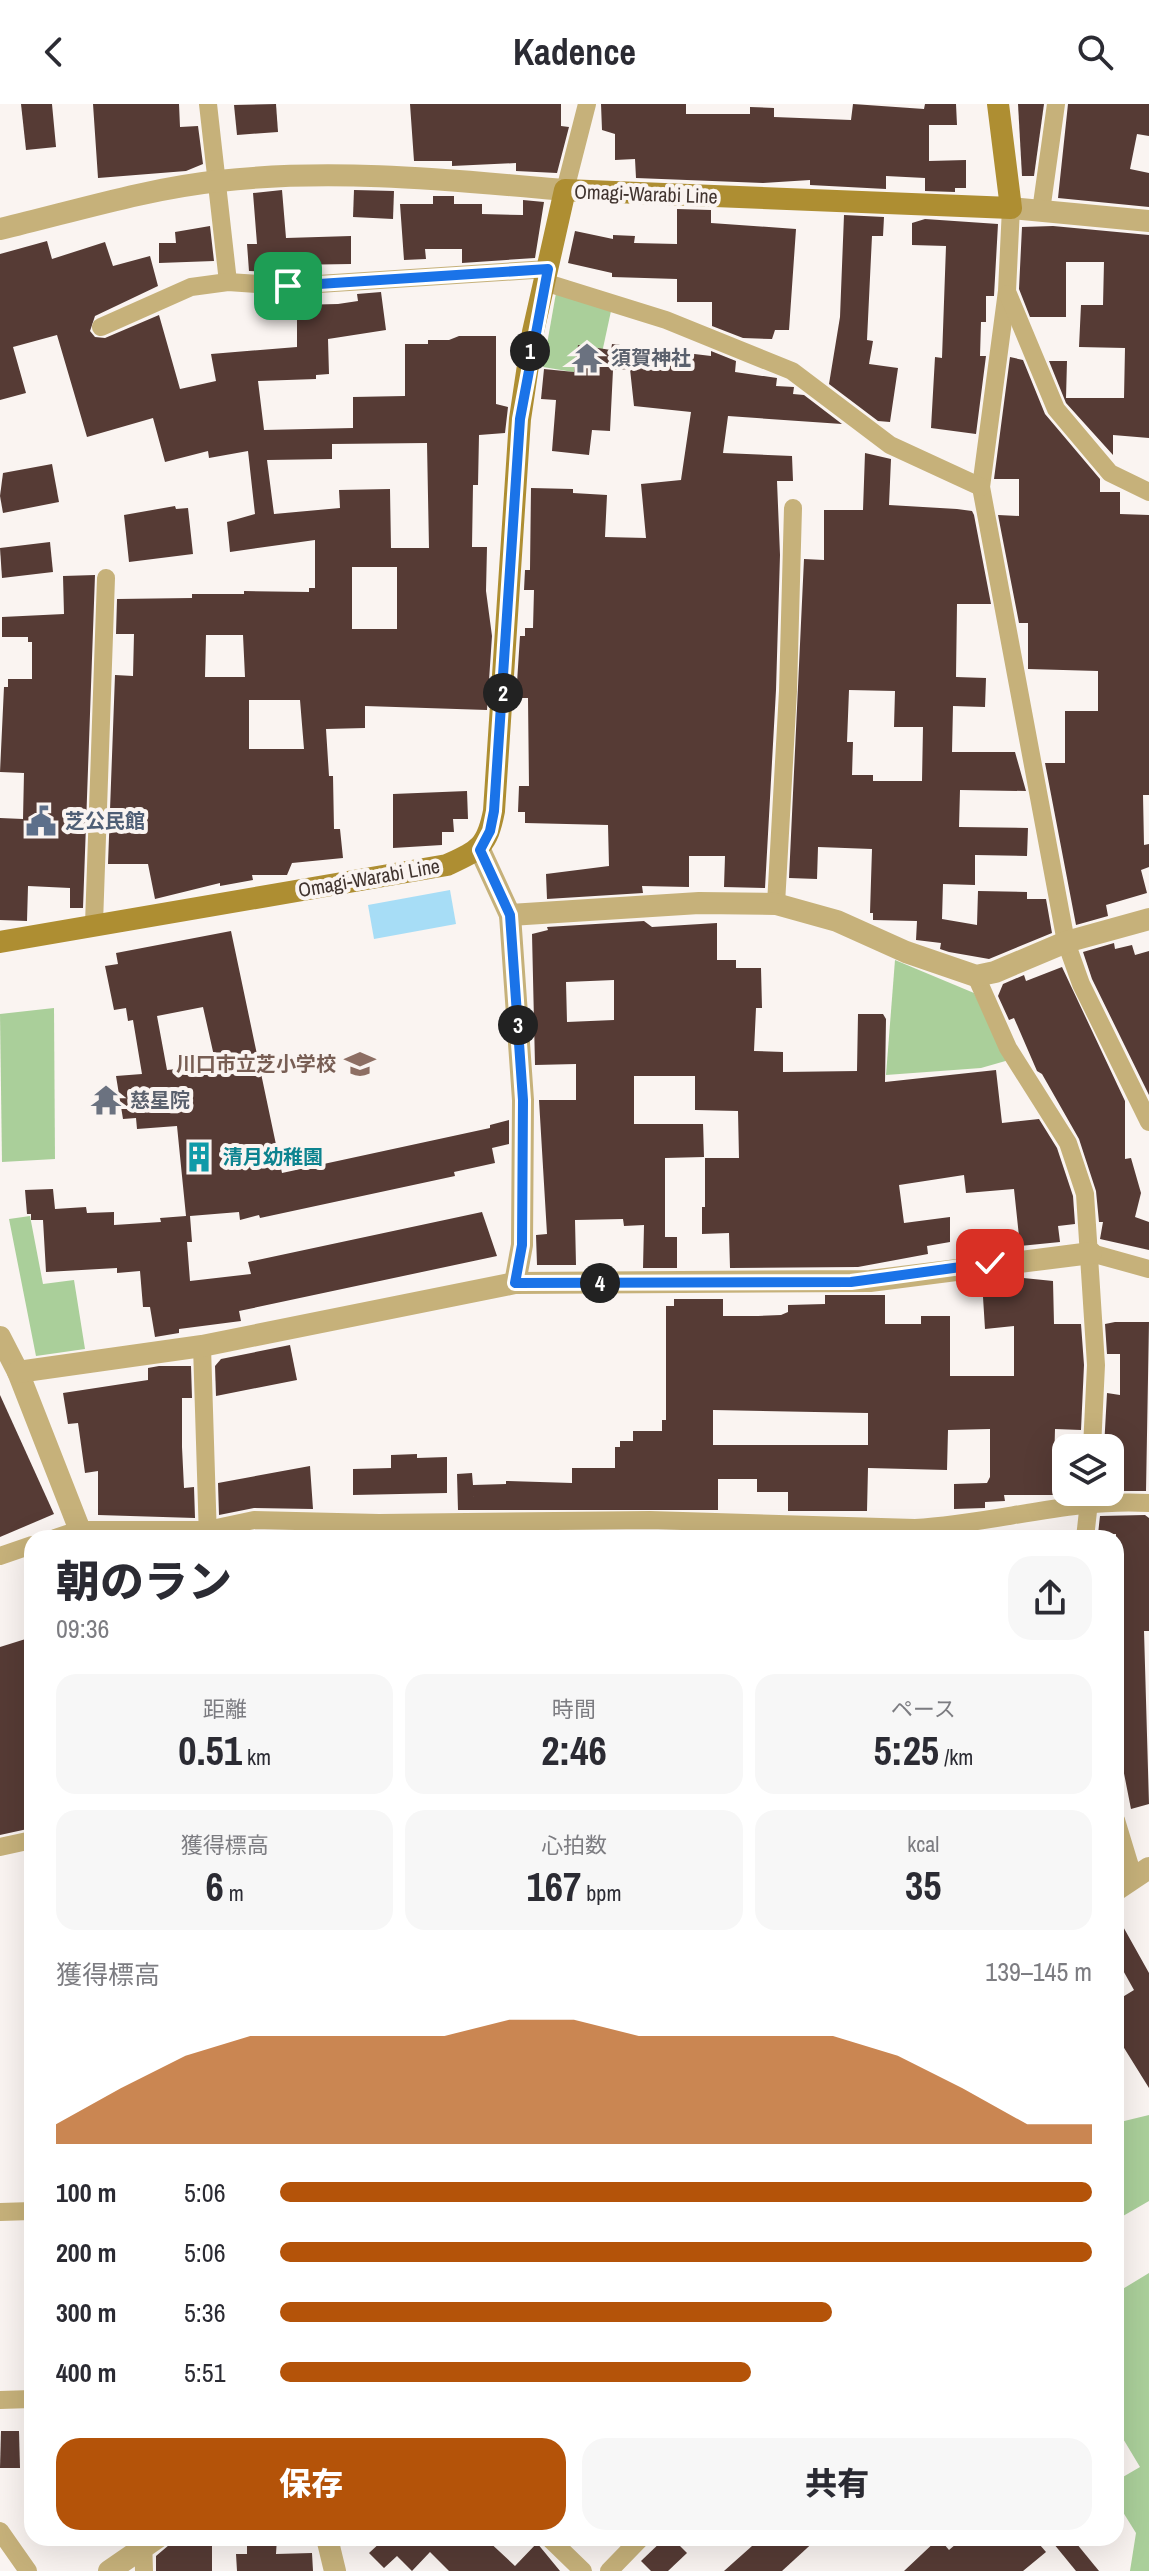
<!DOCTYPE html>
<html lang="ja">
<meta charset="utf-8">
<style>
body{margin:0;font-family:"Archivo Narrow","Noto Sans JP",sans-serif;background:#f7f7f7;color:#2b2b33;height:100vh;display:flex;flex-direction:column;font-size:30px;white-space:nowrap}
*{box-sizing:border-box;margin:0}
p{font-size:26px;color:#7c7c81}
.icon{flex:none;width:44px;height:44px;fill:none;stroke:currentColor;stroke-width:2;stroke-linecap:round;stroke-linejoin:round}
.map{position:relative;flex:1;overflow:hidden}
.side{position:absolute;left:24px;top:1426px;width:1100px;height:1016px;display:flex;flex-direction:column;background:#fff;border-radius:24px;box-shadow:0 8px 32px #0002}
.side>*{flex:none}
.tools{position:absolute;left:1052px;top:1330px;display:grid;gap:16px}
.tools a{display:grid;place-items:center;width:72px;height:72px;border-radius:16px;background:#fff;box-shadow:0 8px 32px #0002;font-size:40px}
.pin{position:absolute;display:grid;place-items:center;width:68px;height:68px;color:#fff;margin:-34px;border-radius:16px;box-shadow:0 4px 12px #0006}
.km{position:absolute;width:40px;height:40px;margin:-20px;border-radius:50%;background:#222;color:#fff;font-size:22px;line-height:40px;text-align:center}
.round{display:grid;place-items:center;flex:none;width:84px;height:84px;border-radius:24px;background:#f7f7f7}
.summary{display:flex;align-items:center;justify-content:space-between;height:136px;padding:0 32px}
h1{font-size:44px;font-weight:800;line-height:60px}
.stats{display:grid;grid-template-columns:repeat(3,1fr);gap:12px;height:136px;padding:8px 32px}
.stats div{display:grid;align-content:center;border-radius:20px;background:#f7f7f7;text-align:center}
.stats b{font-size:40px;font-weight:800}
.stats small{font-size:22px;font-weight:400}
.stats p{font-size:22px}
.chart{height:224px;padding:16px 32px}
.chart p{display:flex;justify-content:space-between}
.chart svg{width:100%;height:144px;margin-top:8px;fill:#b45309;opacity:.7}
.action{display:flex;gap:16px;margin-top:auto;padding:16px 32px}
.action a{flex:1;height:92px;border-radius:24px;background:#b45309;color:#fff;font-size:32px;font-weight:800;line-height:92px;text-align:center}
.action a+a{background:#f7f7f7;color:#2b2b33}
ul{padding:0 32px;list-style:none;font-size:26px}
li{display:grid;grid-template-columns:128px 96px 1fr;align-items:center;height:60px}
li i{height:20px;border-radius:10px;background:#b45309}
header{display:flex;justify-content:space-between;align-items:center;height:104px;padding:0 32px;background:#fff;font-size:36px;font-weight:800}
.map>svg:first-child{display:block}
.green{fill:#aacf9a}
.water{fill:#a7ddf6}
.building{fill:#563b35;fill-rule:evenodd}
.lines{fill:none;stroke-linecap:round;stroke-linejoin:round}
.minor{stroke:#c6b17a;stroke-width:18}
.tertiary{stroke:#c6b17a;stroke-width:22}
.secondary{stroke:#ae8e32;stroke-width:22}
.route-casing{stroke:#fff;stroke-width:16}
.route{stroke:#1a73e8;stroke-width:10}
.labels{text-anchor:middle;stroke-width:8;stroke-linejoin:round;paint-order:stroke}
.street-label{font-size:20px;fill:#41342f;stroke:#faf4f1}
.worship-label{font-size:20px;font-weight:bold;fill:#5b616d;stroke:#faf4f1;text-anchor:start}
.service-label{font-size:20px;font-weight:bold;fill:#4e5e75;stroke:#faf4f1;text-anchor:start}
.education-label{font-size:20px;font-weight:bold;fill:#785e54;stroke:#faf4f1;text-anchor:end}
.culture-label{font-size:20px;font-weight:bold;fill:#0d838f;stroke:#faf4f1;text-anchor:start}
</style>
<header><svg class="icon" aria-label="back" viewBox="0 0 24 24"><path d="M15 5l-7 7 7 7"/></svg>Kadence<svg class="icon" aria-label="search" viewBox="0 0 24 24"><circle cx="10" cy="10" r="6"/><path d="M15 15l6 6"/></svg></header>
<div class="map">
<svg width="1149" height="2467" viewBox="0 0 1149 2467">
<rect width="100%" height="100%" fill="#faf4f1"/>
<g class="green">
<polygon points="556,189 611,207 597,272 543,263"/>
<polygon points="895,856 974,889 1009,956 981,964 886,971"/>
<polygon points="54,904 55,1055 2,1058 0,910"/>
<polygon points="30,1112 43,1180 74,1176 85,1245 36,1252 9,1115"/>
<polygon points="1149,2011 1149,2097 1116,2116 1116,2019"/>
<polygon points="1149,2169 1149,2467 1130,2467 1136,2429 1116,2397 1116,2377 1140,2363 1116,2323 1116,2189"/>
</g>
<polygon class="water" points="450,786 456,820 374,835 368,801"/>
<g class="building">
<polygon points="21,0 52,0 56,43 26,46"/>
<polygon points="93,0 179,0 180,23 198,22 203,60 186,67 98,74"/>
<polygon points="276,0 278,28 237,31 234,1"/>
<polygon points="410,0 561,0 561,22 569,23 557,69 516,67 516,59 452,62 452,57 414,57"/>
<polygon points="601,0 686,0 686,10 750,10 750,3 774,4 774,13 851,16 853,0 924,5 925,0 956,0 957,21 929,21 929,57 966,56 966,84 955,84 955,88 925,87 925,74 886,72 886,85 810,81 810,76 763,79 636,74 635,55 615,56 615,30 602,26"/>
<polygon points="1018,0 1044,0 1034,72 1022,72"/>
<polygon points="1068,0 1149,0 1149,32 1137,30 1130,65 1149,69 1149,103 1058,94"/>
<polygon points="282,86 286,134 351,132 351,160 289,161 289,168 249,167 247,140 257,140 253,89"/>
<polygon points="354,86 394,87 393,115 353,113"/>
<polygon points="433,92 454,92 454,100 482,100 482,110 523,111 523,96 544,98 535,154 462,159 462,145 425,145 426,155 404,156 400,100 433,100"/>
<polygon points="677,105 711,106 711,119 796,125 789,226 775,226 772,235 743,234 712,222 712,198 677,198 677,175 612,173 612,169 568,159 575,127 613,135 613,131 635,132 634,139 677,140"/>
<polygon points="844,111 884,113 883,132 872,132 867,236 873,237 869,260 898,264 890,318 878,317 829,280 840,213"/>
<polygon points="925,115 998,120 994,192 986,192 986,218 981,218 980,252 986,252 976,330 931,324 935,253 942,254 946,142 912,141 912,119"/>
<polygon points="210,122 214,157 159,159 159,139 176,139 175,128"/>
<polygon points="1053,122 1149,131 1149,334 1113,331 1113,351 1066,299 1049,257 1067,257 1066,294 1124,294 1125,244 1079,243 1081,201 1103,201 1104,158 1066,158 1066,213 1030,213 1019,185 1022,123"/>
<path d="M47,137L52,155L105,138L113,162L150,152L158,182L95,212L90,227L95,233L105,234L159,211L180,285L216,277L211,250L297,243V201L338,200L358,197L357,190L381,188L386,226L328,235L329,270L316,271V275L258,277L264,326L353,324V293L405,292V240H428V236H449L459,232H496V300L508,303L505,329L479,331L478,381H473L472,443H487L486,487L492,532L487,606L365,602V624L326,625L329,672H333L334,725H340L343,754L292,759L287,771H252L253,776L220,782V779L155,795L148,760H108L115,571L133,572L134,530H116L117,495L192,494V490H244V487L309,488V484H315V436L230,448L227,418L255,410L248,347L209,354L208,347L165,358L153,314L87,333L57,231L13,243L26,289L0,296V150ZM427,339L429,444H391L390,385L339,386L340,404L274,410L267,356L332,355V340ZM352,463H397V525H352ZM206,531H243L245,573H205ZM249,596H300L304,645H249Z"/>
<polygon points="612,240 711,252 711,247 736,257 735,268 777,274 776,282 794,283 793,290 804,291 842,320 728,312 723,349 792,352 793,377 777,377 780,451 776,586 765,784 724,783 725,752 689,752 689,783 642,782 643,789 547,795 546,770 609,762 608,721 525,719 525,708 518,708 519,682 529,682 528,594 516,594 520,532 525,532 525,524 533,524 534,486 524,486 525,466 530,466 531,384 573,385 573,389 607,391 605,433 646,434 641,380 681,376 691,308 634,302 630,265 613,266 610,327 592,326 589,351 552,347 556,296 541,295 544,265 574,268 578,241 611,246"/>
<polygon points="1010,253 1023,256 1045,310 1100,375 1100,388 1120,388 1120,410 1149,411 1149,691 1143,691 1144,741 1149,740 1149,763 1141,766 1147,789 1106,801 1108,812 1076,821 1045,659 1065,659 1065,607 1098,607 1098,567 1028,565 1028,519 1019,519 998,411 1019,412 1019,375 994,375"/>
<path d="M865,349L891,355L889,401L957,405L972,407L974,411L991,500H957L956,573L986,574L985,603L953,602L952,648H1015L1026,687L960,686L959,723L1028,724L1027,752L975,751V781L943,780L942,815L977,821L978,787L1027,788V795H1046L1052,829L989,855L949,848L940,845L941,839L916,836L917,817L873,816V809H870L872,745L818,743L817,775L789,774L804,455L824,456V406H863ZM849,586L895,587L894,623H923L922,677H873V671H852L853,638H847Z"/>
<polygon points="52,360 59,398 3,409 0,392 3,369"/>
<polygon points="175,402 176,405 188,404 193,450 129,458 124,411"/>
<polygon points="50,438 53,468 2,474 0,444"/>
<polygon points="95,471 83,804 70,804 70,784 28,782 27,817 0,816 0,714 23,715 24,669 0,668 4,583 8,583 8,575 32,575 32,538 28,538 28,533 2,533 2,513 64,510 63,472"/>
<polygon points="467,687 468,715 453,715 454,728 442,728 442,741 393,744 393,690"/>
<path d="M644,817L652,823L717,819V856H736V864H761L762,904H756L754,947L783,948V968L857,967L858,910H883L886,915L885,978L996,966L1002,1019L1039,1015L1057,1044L1073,1092L1075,1120L1058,1122L1060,1138L1020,1142L1014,1085L966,1089L964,1071L899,1081L904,1119L950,1113V1138L927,1142L928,1150L858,1163L730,1164L729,1129L702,1130V1103H705V1054H739L738,1007L695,1006V972H634V1020H703L704,1053L665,1054V1133H677V1164H643L644,1121L624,1122L623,1115L575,1116L576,1161H537L536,1131L547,1130L539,996H576V960L535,961L532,830L548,826L547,823ZM614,876V916L567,918L566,878Z"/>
<path d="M231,827L282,1069L490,1024V1021L509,1016V1040L492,1044L495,1059L454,1068L455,1072L260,1114L259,1111L240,1116L239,1108L190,1112L192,1138H187L190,1177L251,1170L248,1158L482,1108L497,1152L239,1207L241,1217L179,1225V1229L155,1233L150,1203H143L140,1167L117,1169V1164L46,1168L43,1116H31V1110H27L25,1086L53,1085L55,1105L86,1103L87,1109L114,1108V1121L161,1118L160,1114L186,1112L177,1022L137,1025L136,1014L123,1015L116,972L142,970L133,916L128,917L126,904L114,906L105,862L118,860L116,849ZM203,903L216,961L167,966L157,912Z"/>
<polygon points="1114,839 1115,845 1132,841 1135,851 1149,847 1149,991 1092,875 1083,848"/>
<polygon points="1062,863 1125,997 1125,1055 1131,1054 1141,1089 1135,1113 1149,1118 1149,1146 1100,1135 1103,1118 1099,1118 1096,1087 1079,1035 1042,970 1037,967 1014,914 1009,916 998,892 1003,880 1024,871 1026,877"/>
<path d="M1014,1173L1053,1177L1054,1220H1081L1084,1261L1081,1326L1055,1325L1054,1362H1065V1391H1004L1005,1397L985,1398V1404L954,1405V1380L987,1379L990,1373V1325L948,1326L947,1366L868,1364L867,1407H788V1388H757V1375H718V1406H458L457,1370L472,1369L474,1393L473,1381L506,1380V1377L572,1379V1364H615V1343H620V1337H633V1327H662V1316H666V1202H674V1195H723V1212H758L781,1211L788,1208V1201L825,1200V1191H885V1220H921V1212H950V1272H1014V1222L985,1225L982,1177ZM713,1306L868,1309V1341H713Z"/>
<polygon points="1115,1218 1149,1218 1146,1387 1110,1387 1110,1344 1104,1344 1107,1289 1120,1291 1120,1250 1107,1250 1105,1220"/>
<polygon points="290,1241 297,1276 216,1292 215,1262 221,1255"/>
<polygon points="159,1262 191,1262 192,1294 182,1294 182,1343 184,1384 194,1383 195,1414 98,1411 98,1367 85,1369 78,1319 68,1320 63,1289 148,1276 148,1264"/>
<polygon points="0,1291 54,1410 0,1433"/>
<polygon points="417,1350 417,1354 447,1353 447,1389 353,1391 353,1365 391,1364 391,1351"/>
<polygon points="310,1362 313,1405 254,1404 219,1411 218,1379"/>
<polygon points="1145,1411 1149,1414 1149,1527 1144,1527 1149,1700 1131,1705 1119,1644 1116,1644 1116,1430 1098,1430 1100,1412"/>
<polygon points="32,1533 32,1724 0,1731 0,1543"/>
<polygon points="1116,1810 1149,1869 1149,1984 1116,1931 1116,1897 1134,1886 1116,1854"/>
<polygon points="1,2327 19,2327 20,2364 0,2364"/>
<polygon points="171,2434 212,2434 212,2467 156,2467 156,2452 169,2441"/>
<polygon points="247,2434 277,2434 276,2450 312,2449 313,2467 237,2467 236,2450 247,2450"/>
<polygon points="379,2434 485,2434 515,2462 537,2439 560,2467 449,2467 430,2448 412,2467 397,2452 384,2464 369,2449 382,2437"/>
<polygon points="665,2434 672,2434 687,2449 668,2467 651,2467 641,2457"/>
<polygon points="761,2434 818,2434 782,2467 724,2467"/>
<polygon points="939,2434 949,2446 963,2434 1034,2434 1046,2448 1023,2467 904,2467"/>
<polygon points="1049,2434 1072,2434 1099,2467 1076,2467"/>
</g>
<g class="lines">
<g class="minor">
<polyline points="208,0 228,178"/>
<polyline points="565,86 587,0"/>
<polyline points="1011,104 1007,187 981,383 1066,838 1081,880 1149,1018"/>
<polyline points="1041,107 1056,0"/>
<polyline points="544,178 666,216 792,267 890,341 981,383"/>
<polyline points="1008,190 1056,305 1110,369 1149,388"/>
<polyline points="101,223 191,183 228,178 288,182 548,165"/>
<polyline points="776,800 788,587 793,404"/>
<polyline points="94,820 106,474"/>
<polyline points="976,872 1008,944 1068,1039 1085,1090 1096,1261 1092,1344"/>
<polyline points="1091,1149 1149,1165"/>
<polyline points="202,1242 208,1434"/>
<path d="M55,1434L79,1426H207L254,1416L379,1419L650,1416L915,1424C994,1420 1070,1394 1149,1399"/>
<polyline points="1085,1434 1090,1389"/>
<polyline points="0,1452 32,1441"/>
<polyline points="1116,1716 1133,1772"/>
<polyline points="0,1743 32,1736"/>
<polyline points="0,2108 32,2107"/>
<polyline points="0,2296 32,2295"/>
<polyline points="0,2427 28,2467"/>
<polyline points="143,2434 144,2467"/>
<polyline points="549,2434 583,2467"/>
<polyline points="609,2467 641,2434"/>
</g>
<g class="tertiary">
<polyline points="1011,104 1149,117"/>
<path d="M0,125C72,108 145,85 219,77C334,64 450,76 565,86"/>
<polyline points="480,746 510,811 523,996 522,1141 515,1179"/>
<polyline points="510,811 699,799 776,800 837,817 906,848 976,872 995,868 1066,838 1149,815"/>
<polyline points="0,1233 18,1268 83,1434"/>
<polyline points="18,1268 202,1242 515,1179 870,1177 1091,1149"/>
<polyline points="1116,1786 1149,1764"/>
<polyline points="327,2434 335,2467"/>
<polyline points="109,2467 157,2434"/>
</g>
<path class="secondary" d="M0,838L447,761C479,746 487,743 494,707L520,315L533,228L565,86L1011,104L998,0"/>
</g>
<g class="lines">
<g class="route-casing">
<polyline id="route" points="288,182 548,165 520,315 494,707 490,727 480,746 510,811 523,996 522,1141 515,1179 851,1178 990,1159"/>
</g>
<use href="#route" class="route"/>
</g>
<defs>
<g id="temple-bare" transform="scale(2.4)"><path d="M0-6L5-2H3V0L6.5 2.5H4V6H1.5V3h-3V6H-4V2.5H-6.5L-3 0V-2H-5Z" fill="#6b7280" stroke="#faf4f1" stroke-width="2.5" paint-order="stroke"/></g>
<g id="civic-bare" transform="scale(2.4)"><path d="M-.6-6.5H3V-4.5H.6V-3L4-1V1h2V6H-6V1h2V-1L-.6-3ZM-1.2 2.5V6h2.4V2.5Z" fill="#5c6f8a" stroke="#faf4f1" stroke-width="2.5" paint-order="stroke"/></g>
<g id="school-bare" transform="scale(2.4)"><path d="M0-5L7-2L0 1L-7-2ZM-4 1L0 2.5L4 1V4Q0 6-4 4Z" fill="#8d6e63" stroke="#faf4f1" stroke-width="2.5" paint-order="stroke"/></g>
<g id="building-bare" transform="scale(2.4)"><path d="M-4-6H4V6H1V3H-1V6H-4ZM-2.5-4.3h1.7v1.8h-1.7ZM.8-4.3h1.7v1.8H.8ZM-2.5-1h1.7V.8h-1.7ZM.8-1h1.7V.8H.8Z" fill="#0f9aa8" stroke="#faf4f1" stroke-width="2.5" paint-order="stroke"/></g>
</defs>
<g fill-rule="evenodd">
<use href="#temple-bare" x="587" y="254"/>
<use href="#civic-bare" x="41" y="717"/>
<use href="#school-bare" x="360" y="960"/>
<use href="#temple-bare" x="106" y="996"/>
<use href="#building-bare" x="199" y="1053"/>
</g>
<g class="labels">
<g class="street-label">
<text transform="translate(646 90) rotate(2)" y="7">Omagi-Warabi Line</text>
<text transform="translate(369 774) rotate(-10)" y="7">Omagi-Warabi Line</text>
</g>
<g class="worship-label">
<text x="611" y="261">須賀神社</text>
<text x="130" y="1003">慈星院</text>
</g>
<g class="service-label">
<text x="65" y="724">芝公民館</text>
</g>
<g class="education-label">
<text x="336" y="967">川口市立芝小学校</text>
</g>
<g class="culture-label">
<text x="223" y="1060">清月幼稚園</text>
</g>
</g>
</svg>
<div class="tools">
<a><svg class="icon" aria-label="layers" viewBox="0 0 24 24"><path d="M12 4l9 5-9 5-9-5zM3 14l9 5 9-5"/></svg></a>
</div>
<div class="pin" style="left:288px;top:182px;background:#1e9e55"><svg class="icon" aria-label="arrive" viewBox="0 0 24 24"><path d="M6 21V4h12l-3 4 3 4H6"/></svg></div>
<div class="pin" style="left:990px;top:1159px;background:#d93025"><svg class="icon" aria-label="check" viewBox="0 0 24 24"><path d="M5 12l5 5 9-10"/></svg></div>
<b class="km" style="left:530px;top:247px">1</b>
<b class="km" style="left:503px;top:589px">2</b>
<b class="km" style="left:518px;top:921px">3</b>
<b class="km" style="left:600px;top:1179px">4</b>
<section class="side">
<div class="summary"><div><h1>朝のラン</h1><p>09:36</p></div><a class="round"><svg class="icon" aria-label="share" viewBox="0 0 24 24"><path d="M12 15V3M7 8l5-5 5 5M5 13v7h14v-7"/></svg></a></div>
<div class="stats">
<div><p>距離</p><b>0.51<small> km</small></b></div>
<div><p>時間</p><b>2:46</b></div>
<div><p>ペース</p><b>5:25<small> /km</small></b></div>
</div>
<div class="stats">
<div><p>獲得標高</p><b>6<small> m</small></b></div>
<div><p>心拍数</p><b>167<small> bpm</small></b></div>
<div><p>kcal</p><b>35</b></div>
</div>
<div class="chart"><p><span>獲得標高</span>139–145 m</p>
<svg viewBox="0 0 160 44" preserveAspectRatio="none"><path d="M0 44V38L10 27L20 17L30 11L40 11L50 11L60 11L70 6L80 6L90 11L100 11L110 11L120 11L130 17L140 27L150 38L160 38V44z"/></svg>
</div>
<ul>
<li><b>100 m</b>5:06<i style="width:100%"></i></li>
<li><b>200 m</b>5:06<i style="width:100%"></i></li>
<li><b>300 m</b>5:36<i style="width:68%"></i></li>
<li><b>400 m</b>5:51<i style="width:58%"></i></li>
</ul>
<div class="action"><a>保存</a><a>共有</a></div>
</section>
</div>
